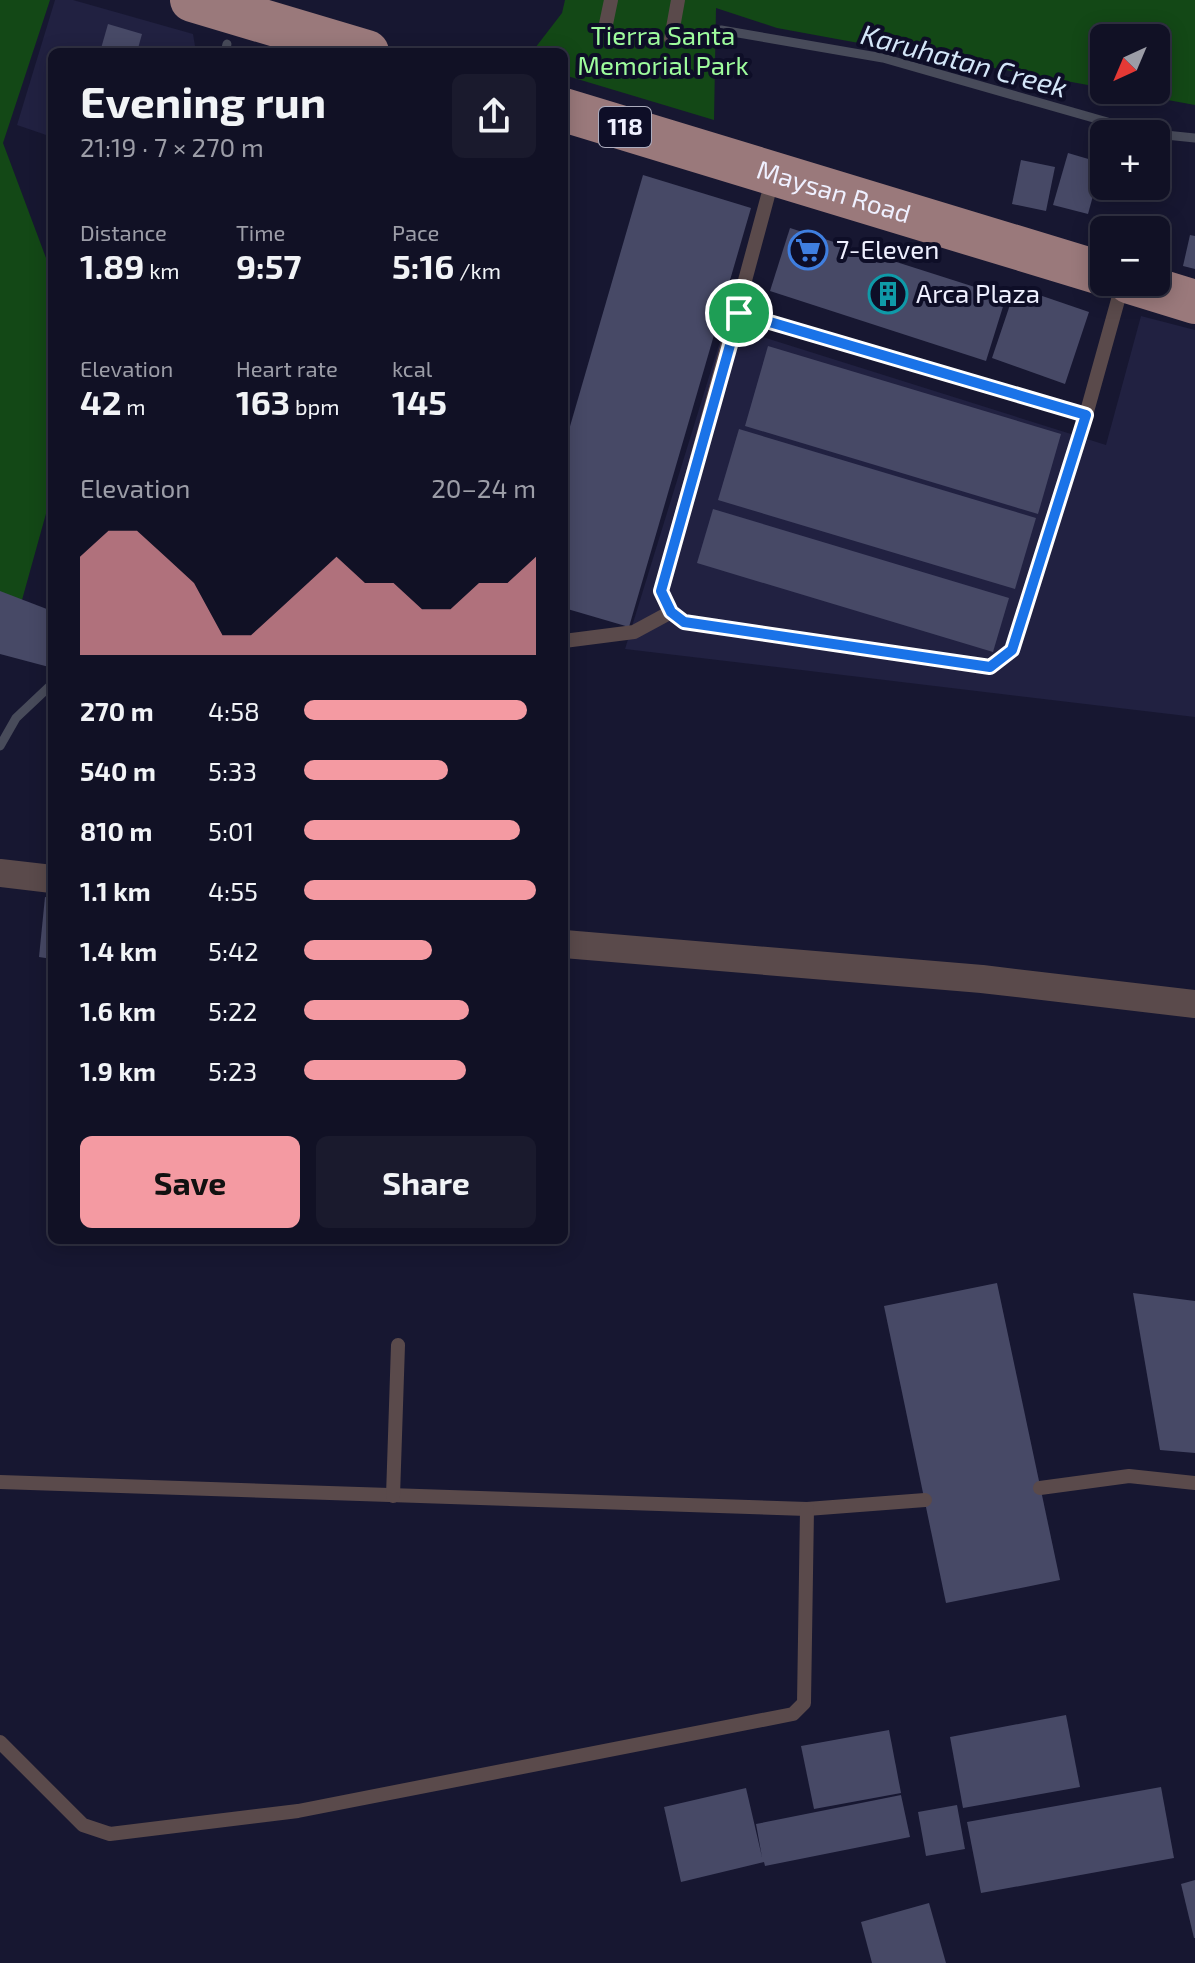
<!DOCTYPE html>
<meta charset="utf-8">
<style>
body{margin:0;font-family:"Exo 2",sans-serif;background:#1a1a2d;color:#f1f3f6;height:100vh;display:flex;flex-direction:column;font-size:30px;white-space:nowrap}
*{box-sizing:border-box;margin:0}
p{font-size:26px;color:#9c9da7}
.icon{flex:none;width:44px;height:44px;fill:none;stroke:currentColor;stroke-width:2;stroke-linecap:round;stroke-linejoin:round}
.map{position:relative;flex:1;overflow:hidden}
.panel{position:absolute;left:48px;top:48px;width:520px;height:1196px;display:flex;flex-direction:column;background:#111125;border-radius:12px;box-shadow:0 4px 20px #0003,0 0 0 2px #303142}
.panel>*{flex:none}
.needle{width:52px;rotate:224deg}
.controls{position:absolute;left:1090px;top:24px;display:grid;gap:16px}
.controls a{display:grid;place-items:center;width:80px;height:80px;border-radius:12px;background:#111125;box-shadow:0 4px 20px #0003,0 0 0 2px #303142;font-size:40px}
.pin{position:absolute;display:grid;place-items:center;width:68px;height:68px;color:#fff;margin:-34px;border:4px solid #fff;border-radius:50%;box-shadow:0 2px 8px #0007}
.round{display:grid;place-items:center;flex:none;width:84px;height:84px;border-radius:12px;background:#1a1a2d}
.headline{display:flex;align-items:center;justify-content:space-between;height:136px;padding:0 32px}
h1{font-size:44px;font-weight:700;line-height:60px}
.stats{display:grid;grid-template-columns:repeat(3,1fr);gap:12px;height:136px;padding:8px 32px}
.stats div{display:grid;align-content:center}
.stats b{font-size:34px;font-weight:700}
.stats small{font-size:22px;font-weight:400}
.stats p{font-size:22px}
.chart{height:224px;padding:16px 32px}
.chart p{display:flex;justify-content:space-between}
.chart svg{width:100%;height:144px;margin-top:8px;fill:#f49aa2;opacity:.7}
.action{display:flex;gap:16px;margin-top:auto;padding:16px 32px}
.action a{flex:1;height:92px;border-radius:12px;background:#f49aa2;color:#111;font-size:32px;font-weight:700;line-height:92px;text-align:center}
.action a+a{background:#1a1a2d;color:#f1f3f6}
ul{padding:0 32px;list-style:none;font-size:26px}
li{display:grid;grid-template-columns:128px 96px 1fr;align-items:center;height:60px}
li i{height:20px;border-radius:10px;background:#f49aa2}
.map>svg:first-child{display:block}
.built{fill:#212141}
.green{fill:#134816}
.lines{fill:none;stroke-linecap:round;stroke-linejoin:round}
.stream{stroke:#484b5a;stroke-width:9}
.building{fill:#474966}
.lane{stroke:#5a4a4b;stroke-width:14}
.street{stroke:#5a4a4b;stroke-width:28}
.primary{stroke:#9a797b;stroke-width:44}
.route-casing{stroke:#fff;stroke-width:16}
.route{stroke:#1a73e8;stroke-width:10}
.labels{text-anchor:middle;stroke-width:8;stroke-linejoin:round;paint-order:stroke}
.shield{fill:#0e0e27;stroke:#acacbe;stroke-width:2}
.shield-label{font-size:24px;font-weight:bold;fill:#eff0ff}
.park-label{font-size:26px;fill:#9efb9d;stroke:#0e0e27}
.street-label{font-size:26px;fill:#eff0ff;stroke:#0e0e27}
.poi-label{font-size:26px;fill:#eff0ff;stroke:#0e0e27;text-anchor:start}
.water-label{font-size:28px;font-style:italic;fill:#d4e6f8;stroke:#0e0e27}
</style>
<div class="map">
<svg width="1195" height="1963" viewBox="0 0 1195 1963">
<rect width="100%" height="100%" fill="#171731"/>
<g class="built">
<polygon points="55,0 73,0 193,34 196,52 52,52 52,137 17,125"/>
<polygon points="1141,316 1195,330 1195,717 625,649 725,325 1106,445"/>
</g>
<g class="green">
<polygon points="0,0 50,0 3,143 52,274 52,492 22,600 0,592"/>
<polygon points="565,0 1195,0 1195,105 1113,90 1156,90 1156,38 1104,38 1104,88 777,28 716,8 714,120 564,75 564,52 532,52 562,13"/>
</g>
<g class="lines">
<g class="stream">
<polyline points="721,30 883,58 1146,133 1195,138"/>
<polyline points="225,52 227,44"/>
<polyline points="0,746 16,718 52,684"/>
</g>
</g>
<g class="building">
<polygon points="108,24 142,34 137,52 100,52"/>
<polygon points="1068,153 1102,163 1088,214 1053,205"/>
<polygon points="1021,160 1055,167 1046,211 1012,204"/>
<polygon points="643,175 751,208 629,627 564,608 564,447"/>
<polygon points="790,228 1006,297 986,361 770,291"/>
<polygon points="1190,235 1195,236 1195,269 1183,266"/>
<polygon points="1016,287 1089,312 1065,384 992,358"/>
<polygon points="768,346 1061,434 1038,514 745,426"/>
<polygon points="739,429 1036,518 1015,589 718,500"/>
<polygon points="713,509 1009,598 993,652 697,563"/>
<polygon points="0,591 52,611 49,667 0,654"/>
<polygon points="45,897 52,898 52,959 39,957"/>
<polygon points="997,1283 1060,1580 946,1603 884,1306"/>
<polygon points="1133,1293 1195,1301 1195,1453 1160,1450"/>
<polygon points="1066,1715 1080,1787 963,1808 950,1737"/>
<polygon points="889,1730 901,1793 814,1809 801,1746"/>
<polygon points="1161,1787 1174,1858 981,1893 967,1822"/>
<polygon points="746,1788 762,1857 756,1824 901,1795 910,1837 765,1866 764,1862 681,1882 664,1807"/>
<polygon points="957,1805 965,1849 926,1856 918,1812"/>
<polygon points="1195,1880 1195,1938 1194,1938 1181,1884"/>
<polygon points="929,1903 946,1963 872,1963 861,1922"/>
</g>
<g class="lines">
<g class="lane">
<polyline points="606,24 611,0"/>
<polyline points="671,39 678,0"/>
<polyline points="773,177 661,591 671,612 684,622 990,667 1012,650 1086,415 1123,282"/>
<polyline points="739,313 1086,415"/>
<polyline points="564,641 634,632 671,612"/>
<polyline points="0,1482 807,1509 925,1500"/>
<polyline points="1040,1488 1129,1476 1195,1483"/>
<polyline points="393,1496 398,1345"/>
<polyline points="0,1742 83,1825 110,1834 298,1811 793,1714 804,1703 807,1509"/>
</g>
<g class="street">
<polyline points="0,873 52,879"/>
<polyline points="564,944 982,979 1195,1004"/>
</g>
<g class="primary">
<polyline points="192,0 367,52"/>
<path id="s1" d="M564,110L1104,274"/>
<polyline points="1130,282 1195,302"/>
</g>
</g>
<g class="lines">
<g class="route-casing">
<polygon id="route" points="739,313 1086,415 1012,650 990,667 684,622 671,612 661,591"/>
</g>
<use href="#route" class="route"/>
</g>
<defs>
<g id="supermarket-ring" transform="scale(2)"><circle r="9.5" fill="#0e0e27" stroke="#3f7fe0" stroke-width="1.5"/><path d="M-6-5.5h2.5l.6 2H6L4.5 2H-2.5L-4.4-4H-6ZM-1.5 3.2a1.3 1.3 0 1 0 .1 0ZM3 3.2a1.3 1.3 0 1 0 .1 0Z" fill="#3f7fe0"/></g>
<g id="building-ring" transform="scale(2)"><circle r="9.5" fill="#0e0e27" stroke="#0f9aa8" stroke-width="1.5"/><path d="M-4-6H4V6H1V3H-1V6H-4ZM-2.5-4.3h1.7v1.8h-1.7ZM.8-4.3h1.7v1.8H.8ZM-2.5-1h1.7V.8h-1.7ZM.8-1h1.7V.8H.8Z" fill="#0f9aa8"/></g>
</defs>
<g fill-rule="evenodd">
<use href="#supermarket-ring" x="808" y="250"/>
<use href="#building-ring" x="888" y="294"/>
</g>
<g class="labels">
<rect class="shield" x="599" y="107" width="52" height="40" rx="6"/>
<g class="shield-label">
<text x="625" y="135">118</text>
</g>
<g class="park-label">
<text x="663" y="45">Tierra Santa<tspan x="663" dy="30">Memorial Park</tspan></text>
</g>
<g class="street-label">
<text dy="9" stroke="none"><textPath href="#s1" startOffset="282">Maysan Road</textPath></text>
</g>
<g class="poi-label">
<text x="836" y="259">7-Eleven</text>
<text x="916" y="303">Arca Plaza</text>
</g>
<g class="water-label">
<text transform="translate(964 61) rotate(15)" y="10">Karuhatan Creek</text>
</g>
</g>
</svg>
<div class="controls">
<a><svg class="needle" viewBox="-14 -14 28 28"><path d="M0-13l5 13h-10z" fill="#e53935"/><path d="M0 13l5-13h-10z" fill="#9c9da7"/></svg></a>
<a>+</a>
<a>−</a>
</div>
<div class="pin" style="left:739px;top:313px;background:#1e9e55"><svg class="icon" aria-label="arrive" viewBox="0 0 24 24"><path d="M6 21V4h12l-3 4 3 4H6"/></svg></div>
<section class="panel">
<div class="headline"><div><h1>Evening run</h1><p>21:19 · 7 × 270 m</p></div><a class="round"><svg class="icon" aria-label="share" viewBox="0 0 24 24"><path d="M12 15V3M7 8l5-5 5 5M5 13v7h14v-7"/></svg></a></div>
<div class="stats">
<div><p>Distance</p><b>1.89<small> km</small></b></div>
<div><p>Time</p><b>9:57</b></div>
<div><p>Pace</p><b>5:16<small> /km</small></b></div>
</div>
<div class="stats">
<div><p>Elevation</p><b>42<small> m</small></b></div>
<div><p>Heart rate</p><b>163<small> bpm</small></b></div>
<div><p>kcal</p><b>145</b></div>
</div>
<div class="chart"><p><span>Elevation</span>20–24 m</p>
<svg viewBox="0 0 160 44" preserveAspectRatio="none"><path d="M0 44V14L10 6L20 6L30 14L40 22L50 38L60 38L70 30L80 22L90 14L100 22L110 22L120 30L130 30L140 22L150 22L160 14V44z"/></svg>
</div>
<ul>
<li><b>270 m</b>4:58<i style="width:96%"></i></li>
<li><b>540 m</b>5:33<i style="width:62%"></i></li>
<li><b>810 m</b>5:01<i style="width:93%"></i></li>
<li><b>1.1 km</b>4:55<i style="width:100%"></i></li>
<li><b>1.4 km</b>5:42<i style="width:55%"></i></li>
<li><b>1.6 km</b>5:22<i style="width:71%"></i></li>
<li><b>1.9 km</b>5:23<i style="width:70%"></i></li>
</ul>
<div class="action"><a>Save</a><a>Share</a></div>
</section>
</div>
